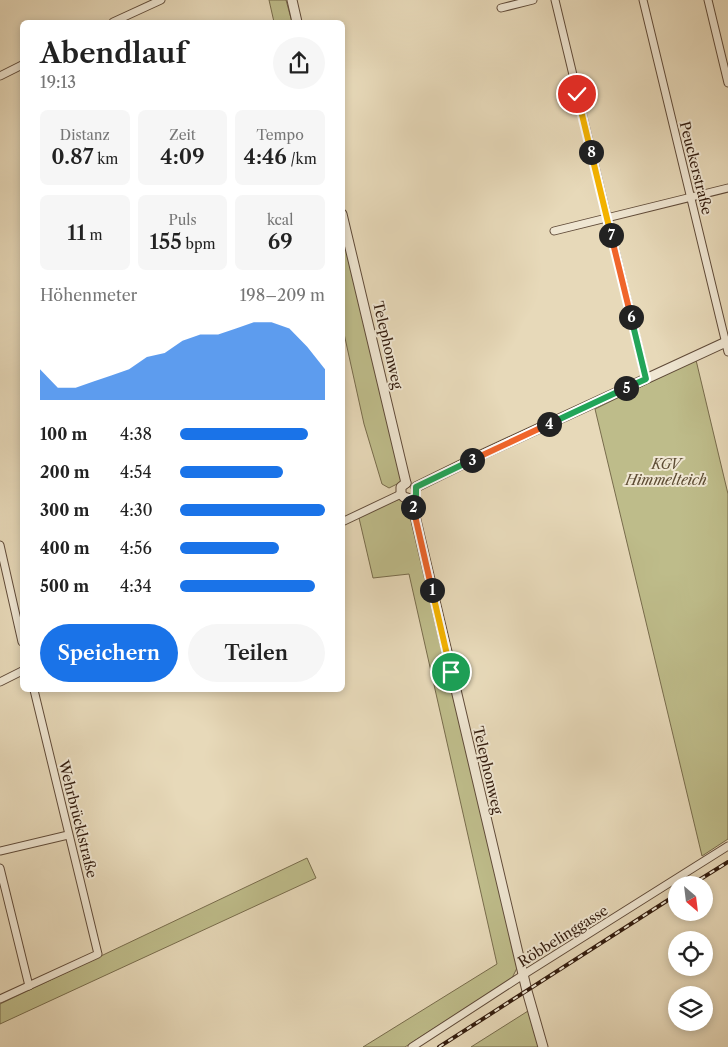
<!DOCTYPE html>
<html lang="de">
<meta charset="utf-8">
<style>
body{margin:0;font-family:"Libre Caslon Text",serif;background:#f6f6f6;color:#222;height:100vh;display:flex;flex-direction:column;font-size:19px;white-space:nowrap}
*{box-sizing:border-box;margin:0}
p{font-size:16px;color:#767676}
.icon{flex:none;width:28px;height:28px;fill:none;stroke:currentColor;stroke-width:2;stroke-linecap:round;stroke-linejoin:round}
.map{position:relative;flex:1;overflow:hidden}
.panel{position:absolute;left:20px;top:20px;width:325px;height:672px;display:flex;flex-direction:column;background:#fff;border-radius:8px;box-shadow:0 2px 8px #0003}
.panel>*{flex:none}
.needle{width:32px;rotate:152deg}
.controls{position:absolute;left:668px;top:876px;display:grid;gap:10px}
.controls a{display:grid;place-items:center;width:45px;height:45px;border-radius:50%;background:#fff;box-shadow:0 2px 8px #0003;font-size:25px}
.pin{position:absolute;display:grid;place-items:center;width:42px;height:42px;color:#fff;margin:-21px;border:2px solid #fff;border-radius:50%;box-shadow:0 1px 5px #0007}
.km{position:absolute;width:25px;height:25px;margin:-12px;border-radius:50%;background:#222;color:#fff;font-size:14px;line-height:25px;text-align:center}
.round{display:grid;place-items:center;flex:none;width:52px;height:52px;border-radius:26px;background:#f6f6f6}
.headline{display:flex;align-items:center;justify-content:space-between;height:85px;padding:0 20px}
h1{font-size:28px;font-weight:600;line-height:38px}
.metrics{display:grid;grid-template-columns:repeat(3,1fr);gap:8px;height:85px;padding:5px 20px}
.metrics div{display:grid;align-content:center;border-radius:8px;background:#f6f6f6;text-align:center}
.metrics b{font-size:21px;font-weight:600}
.metrics small{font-size:14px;font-weight:400}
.metrics p{font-size:14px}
.chart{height:140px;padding:10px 20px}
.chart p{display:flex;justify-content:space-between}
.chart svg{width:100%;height:90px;margin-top:5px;fill:#1a73e8;opacity:.7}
.button{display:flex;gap:10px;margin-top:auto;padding:10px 20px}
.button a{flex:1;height:58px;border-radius:30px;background:#1a73e8;color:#fff;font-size:20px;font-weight:600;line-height:58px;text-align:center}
.button a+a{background:#f6f6f6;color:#222}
ul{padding:0 20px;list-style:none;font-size:16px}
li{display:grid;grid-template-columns:80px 60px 1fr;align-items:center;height:38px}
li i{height:12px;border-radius:6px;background:#1a73e8}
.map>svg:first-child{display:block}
.green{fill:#bebc8a;stroke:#786c4c}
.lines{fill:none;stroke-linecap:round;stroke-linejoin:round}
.minor-casing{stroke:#604b39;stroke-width:9}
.tertiary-casing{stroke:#604b39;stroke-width:11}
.minor{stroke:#efe6d2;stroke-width:7}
.tertiary{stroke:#efe6d2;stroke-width:9}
.rail-casing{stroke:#331c0e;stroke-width:4}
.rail{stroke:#efe6d2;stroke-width:2;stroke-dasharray:5.5;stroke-linecap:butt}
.split-1-casing{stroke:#fff;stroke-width:10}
.split-2-casing{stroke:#fff;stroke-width:10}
.split-3-casing{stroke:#fff;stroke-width:10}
.split-4-casing{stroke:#fff;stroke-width:10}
.split-5-casing{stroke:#fff;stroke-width:10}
.split-6-casing{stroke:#fff;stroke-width:10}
.split-7-casing{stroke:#fff;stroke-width:10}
.split-8-casing{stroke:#fff;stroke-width:10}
.split-9-casing{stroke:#fff;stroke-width:10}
.split-1{stroke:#f5b400;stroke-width:6}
.split-2{stroke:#f0652b;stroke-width:6}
.split-3{stroke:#22a559;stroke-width:6}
.split-4{stroke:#f0652b;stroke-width:6}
.split-5{stroke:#22a559;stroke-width:6}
.split-6{stroke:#22a559;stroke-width:6}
.split-7{stroke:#f0652b;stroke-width:6}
.split-8{stroke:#f5b400;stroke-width:6}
.split-9{stroke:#f5b400;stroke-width:6}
.labels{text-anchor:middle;stroke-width:4;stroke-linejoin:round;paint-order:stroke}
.street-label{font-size:14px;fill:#331c0e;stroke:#efe6d2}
.park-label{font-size:14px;font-style:italic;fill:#5d4c33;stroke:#efe6d2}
</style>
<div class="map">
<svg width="728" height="1047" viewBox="0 0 728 1047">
<rect width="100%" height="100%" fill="#e7d9b9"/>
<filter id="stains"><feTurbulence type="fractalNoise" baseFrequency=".004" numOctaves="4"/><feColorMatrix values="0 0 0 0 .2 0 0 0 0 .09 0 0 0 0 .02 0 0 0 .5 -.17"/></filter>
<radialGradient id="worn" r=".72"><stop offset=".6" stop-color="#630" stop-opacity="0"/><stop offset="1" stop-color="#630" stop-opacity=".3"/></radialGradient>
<g class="green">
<polygon points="269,0 286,0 292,22 274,22"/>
<polygon points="342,232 403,478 401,482 389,488 382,484 364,424 343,329"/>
<polygon points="696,360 728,494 728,839 702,856 595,409"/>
<polygon points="400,499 407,503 518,966 512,978 405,1047 363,1047 497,964 409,574 373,578 359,518 382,506"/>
<polygon points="307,858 316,878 0,1024 0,1004"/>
<polygon points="528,1011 539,1047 471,1047"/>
</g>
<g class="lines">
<g class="minor-casing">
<g id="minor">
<polyline points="555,0 646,379"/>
<polyline points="643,0 728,352"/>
<polyline points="708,0 728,83"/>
<polyline points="501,8 533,0"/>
<polyline points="113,22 161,0"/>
<polyline points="0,76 22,65"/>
<polyline points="554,231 728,188"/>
<polyline points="342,522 401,494"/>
<polyline points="0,545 22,642"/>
<polyline points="0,682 22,671"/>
<polyline points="0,851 68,835"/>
<polyline points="0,868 29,986"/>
<polyline points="0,999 98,954 34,690"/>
<polyline points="412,1047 523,975 728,846"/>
</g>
</g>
<g class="tertiary-casing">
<g id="tertiary">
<polyline points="292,0 297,22"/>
<polyline points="342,214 406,483"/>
<polyline points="406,483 401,487 401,494 404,497 411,499"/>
<polyline points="416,487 479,456 728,341"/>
<polyline points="411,499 527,991 543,1047"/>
</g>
</g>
<use href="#minor" class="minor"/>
<use href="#tertiary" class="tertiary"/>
<g class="rail-casing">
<g id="rail">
<polyline points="691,885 728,862"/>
<polyline points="439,1047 676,895"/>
</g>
</g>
<use href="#rail" class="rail"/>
</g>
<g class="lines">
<g class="split-1-casing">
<polyline id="split-1" points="432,590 451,672"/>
</g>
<g class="split-2-casing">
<polyline id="split-2" points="413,507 432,590"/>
</g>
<g class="split-3-casing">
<polyline id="split-3" points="413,507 411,499 416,496 416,487 472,460"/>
</g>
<g class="split-4-casing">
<polyline id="split-4" points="472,460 549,424"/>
</g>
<g class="split-5-casing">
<polyline id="split-5" points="549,424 626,388"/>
</g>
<g class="split-6-casing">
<polyline id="split-6" points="626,388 646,379 631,317"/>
</g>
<g class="split-7-casing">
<polyline id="split-7" points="611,235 631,317"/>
</g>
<g class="split-8-casing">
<polyline id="split-8" points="591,152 611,235"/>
</g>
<g class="split-9-casing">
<polyline id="split-9" points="577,94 591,152"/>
</g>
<use href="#split-1" class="split-1"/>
<use href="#split-2" class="split-2"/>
<use href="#split-3" class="split-3"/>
<use href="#split-4" class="split-4"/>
<use href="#split-5" class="split-5"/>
<use href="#split-6" class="split-6"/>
<use href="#split-7" class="split-7"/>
<use href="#split-8" class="split-8"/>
<use href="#split-9" class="split-9"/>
</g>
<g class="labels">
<g class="street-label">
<text transform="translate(696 168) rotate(76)" y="5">Peuckerstraße</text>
<text transform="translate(388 345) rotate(77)" y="5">Telephonweg</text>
<text transform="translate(488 770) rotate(77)" y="5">Telephonweg</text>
<text transform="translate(78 819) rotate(76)" y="5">Wehrbrücklstraße</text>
<text transform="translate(563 936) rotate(-32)" y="5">Röbbelinggasse</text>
</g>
<g class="park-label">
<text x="666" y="469">KGV<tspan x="666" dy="16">Himmelteich</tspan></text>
</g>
</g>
<rect width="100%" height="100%" filter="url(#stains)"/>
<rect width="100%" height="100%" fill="url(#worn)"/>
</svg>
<div class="controls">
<a><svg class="needle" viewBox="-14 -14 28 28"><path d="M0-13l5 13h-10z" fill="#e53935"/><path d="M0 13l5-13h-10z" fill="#767676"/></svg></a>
<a><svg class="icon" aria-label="locate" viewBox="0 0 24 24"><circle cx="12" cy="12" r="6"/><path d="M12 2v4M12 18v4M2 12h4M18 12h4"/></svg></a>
<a><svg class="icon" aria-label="layers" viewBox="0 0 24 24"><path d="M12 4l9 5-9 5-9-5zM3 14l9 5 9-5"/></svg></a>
</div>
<div class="pin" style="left:451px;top:672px;background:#1e9e55"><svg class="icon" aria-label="arrive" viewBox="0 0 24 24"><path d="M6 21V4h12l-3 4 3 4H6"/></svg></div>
<div class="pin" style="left:577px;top:94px;background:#d93025"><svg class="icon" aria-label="check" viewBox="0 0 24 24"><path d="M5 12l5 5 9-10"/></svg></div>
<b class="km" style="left:432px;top:590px">1</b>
<b class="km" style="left:413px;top:507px">2</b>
<b class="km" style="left:472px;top:460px">3</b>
<b class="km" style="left:549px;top:424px">4</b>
<b class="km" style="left:626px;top:388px">5</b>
<b class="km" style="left:631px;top:317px">6</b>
<b class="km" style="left:611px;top:235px">7</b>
<b class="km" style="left:591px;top:152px">8</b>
<section class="panel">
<div class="headline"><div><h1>Abendlauf</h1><p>19:13</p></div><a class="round"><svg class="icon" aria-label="share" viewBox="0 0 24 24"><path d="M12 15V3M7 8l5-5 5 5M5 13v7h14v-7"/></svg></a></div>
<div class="metrics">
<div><p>Distanz</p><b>0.87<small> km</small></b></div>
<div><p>Zeit</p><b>4:09</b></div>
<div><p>Tempo</p><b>4:46<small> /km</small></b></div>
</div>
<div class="metrics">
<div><b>11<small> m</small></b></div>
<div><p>Puls</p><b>155<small> bpm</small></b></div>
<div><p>kcal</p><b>69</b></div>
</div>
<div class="chart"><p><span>Höhenmeter</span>198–209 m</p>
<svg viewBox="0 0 160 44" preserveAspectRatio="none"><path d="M0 44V29L10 38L20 38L30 35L40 32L50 29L60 23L70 21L80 15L90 12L100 12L110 9L120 6L130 6L140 9L150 18L160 29V44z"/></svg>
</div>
<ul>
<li><b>100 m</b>4:38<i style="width:88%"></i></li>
<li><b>200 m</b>4:54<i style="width:71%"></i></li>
<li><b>300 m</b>4:30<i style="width:100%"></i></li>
<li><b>400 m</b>4:56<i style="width:68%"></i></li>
<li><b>500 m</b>4:34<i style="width:93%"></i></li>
</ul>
<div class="button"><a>Speichern</a><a>Teilen</a></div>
</section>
</div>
